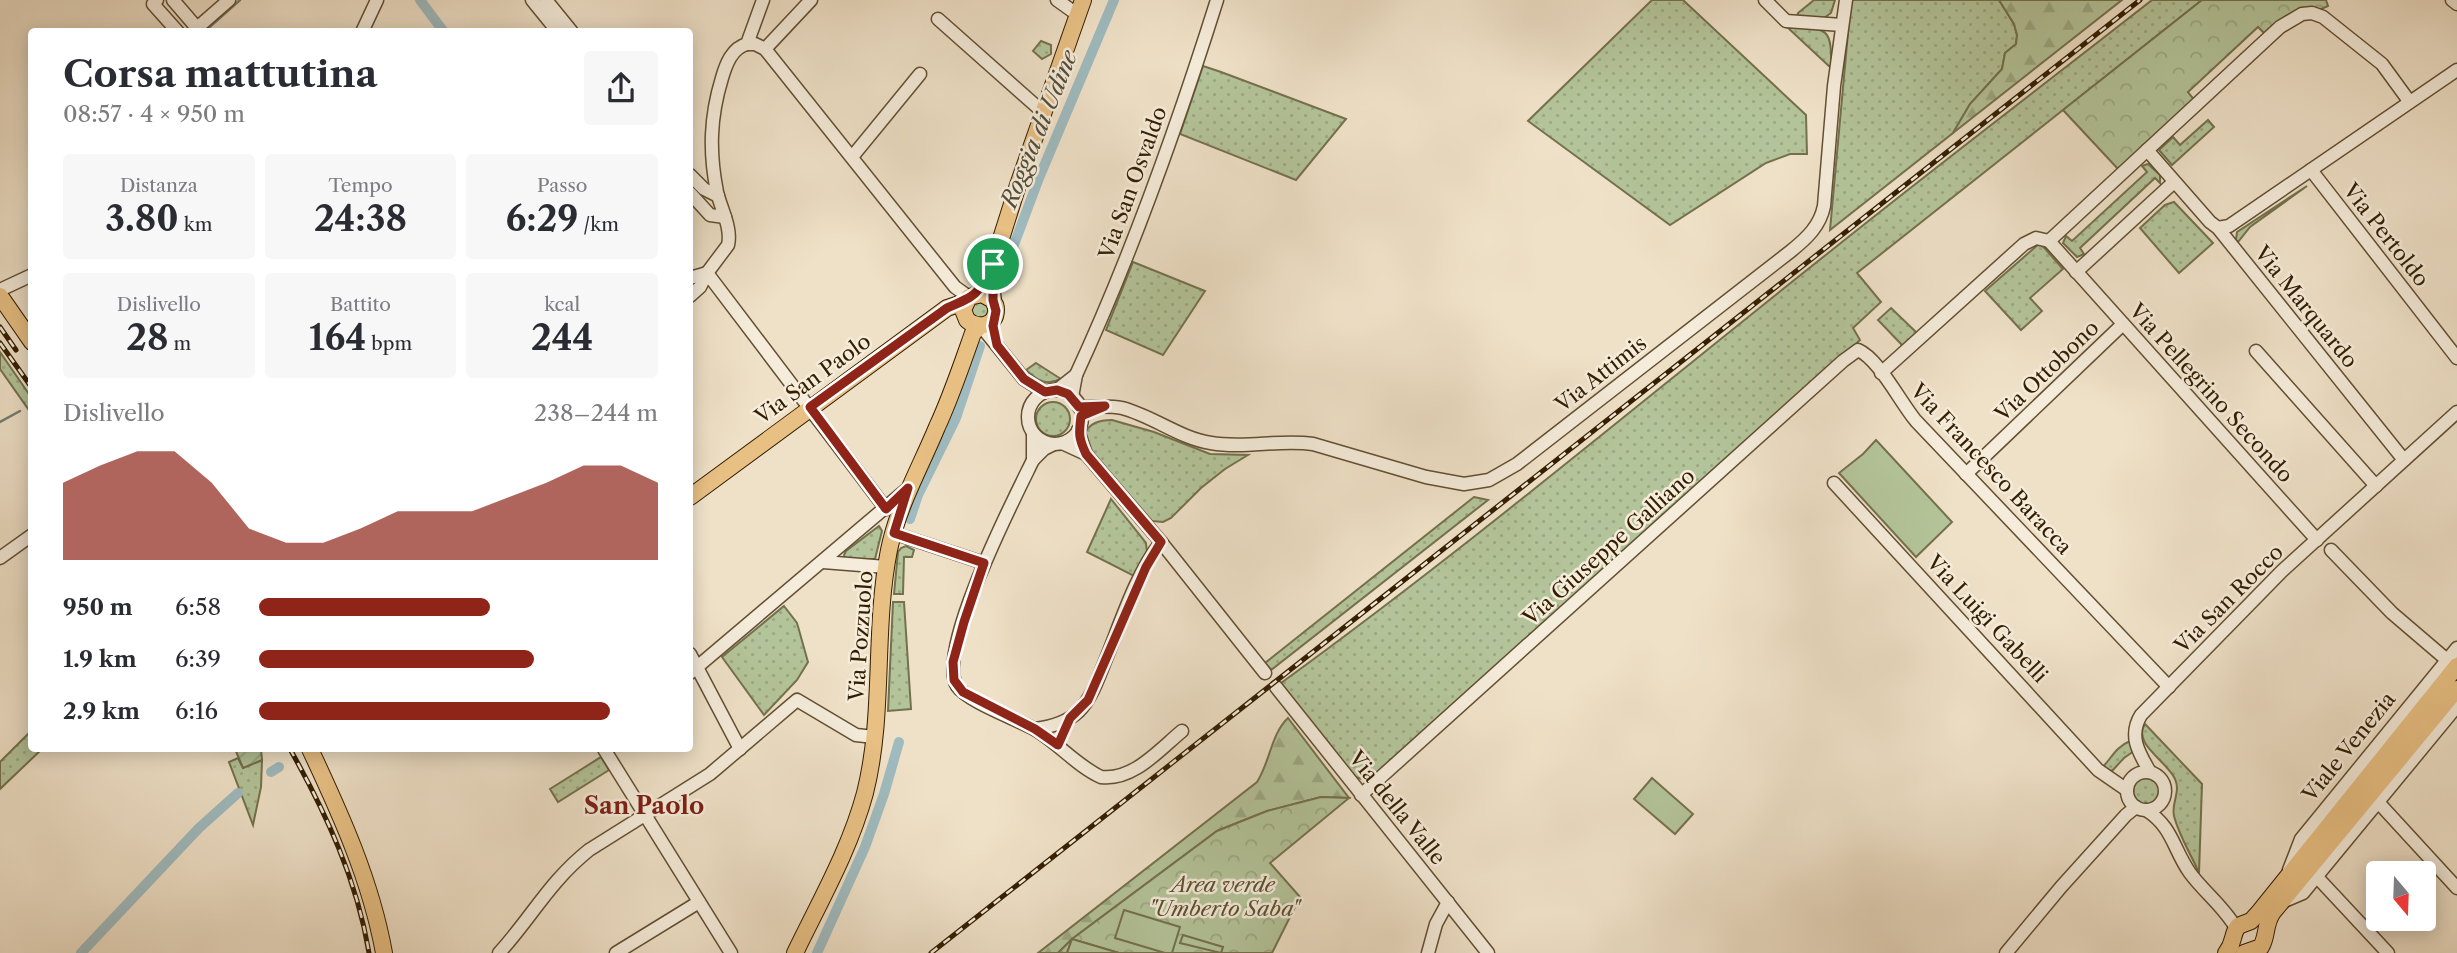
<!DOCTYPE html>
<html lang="it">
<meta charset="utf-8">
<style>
body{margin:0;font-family:"Libre Caslon Text",serif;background:#f7f7f7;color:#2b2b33;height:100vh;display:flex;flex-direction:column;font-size:26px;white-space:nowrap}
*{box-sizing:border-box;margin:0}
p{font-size:23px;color:#7c7c81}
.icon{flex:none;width:38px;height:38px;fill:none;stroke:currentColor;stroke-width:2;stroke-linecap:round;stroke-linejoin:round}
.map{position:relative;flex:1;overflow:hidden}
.side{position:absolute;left:28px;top:28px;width:665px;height:724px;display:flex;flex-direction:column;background:#fff;border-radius:7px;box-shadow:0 4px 18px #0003}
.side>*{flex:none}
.needle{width:46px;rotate:161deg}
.fabs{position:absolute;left:2366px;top:861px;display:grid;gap:14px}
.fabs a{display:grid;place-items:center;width:70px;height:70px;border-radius:7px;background:#fff;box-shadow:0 4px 18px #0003;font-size:35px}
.pin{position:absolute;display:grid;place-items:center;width:60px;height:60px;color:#fff;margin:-30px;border:4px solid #fff;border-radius:50%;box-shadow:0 2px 7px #0007}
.round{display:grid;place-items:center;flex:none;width:74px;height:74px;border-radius:7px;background:#f7f7f7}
.headline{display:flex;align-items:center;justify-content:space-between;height:119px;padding:0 35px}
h1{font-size:38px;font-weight:800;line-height:52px}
.stats{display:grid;grid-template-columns:repeat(3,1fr);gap:10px;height:119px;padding:7px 35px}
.stats div{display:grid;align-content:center;border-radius:7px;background:#f7f7f7;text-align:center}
.stats b{font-size:35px;font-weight:800}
.stats small{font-size:19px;font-weight:400}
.stats p{font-size:19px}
.chart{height:196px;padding:14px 35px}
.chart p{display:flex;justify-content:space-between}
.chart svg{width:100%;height:126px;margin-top:7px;fill:#8f2418;opacity:.7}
ul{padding:0 35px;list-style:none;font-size:23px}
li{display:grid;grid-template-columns:112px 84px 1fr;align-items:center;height:52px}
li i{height:18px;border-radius:9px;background:#8f2418}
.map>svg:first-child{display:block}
.grass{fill:url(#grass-dots);stroke:#74714d;stroke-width:2}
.forest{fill:url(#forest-firs);stroke:#74714d;stroke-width:2}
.park{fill:url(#park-crowns);stroke:#74714d;stroke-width:2}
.garden{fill:url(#garden-furrows);stroke:#74714d;stroke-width:2}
.pitch{fill:#b4c49a;stroke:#74714d;stroke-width:2}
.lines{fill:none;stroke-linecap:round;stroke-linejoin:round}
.stream{stroke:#747c73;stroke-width:2.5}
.canal{stroke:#9fbbc0;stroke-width:10}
.minor-casing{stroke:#624f32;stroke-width:15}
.major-casing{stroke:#331e00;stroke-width:18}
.minor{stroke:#f5ecdb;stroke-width:12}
.major{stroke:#e8c084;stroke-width:16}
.rail-casing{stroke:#331e00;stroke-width:5}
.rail{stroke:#f5ecdb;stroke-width:2.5;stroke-dasharray:8;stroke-linecap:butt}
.route-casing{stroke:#fff;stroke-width:14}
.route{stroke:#8f2418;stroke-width:9}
.labels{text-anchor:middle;stroke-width:5;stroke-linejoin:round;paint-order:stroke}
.street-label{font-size:21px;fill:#331e00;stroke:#f5ecdb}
.park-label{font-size:21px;font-style:italic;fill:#5a502e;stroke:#f5ecdb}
.water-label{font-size:23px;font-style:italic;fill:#534d3a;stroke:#f5ecdb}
.quarter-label{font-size:24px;font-weight:bold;fill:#7a1f14;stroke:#f5ecdb}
</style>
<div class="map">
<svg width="2457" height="953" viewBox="0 0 2457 953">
<defs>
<pattern id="grass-dots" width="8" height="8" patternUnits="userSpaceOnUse" patternTransform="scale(1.75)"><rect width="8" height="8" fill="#b4c49a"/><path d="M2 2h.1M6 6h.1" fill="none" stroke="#9ba883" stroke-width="1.8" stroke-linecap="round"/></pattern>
<pattern id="forest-firs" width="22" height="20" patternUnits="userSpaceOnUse" patternTransform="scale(1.75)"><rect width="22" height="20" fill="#b4c49a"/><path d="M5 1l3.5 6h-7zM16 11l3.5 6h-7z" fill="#9ba883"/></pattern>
<pattern id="park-crowns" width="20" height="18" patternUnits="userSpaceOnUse" patternTransform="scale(1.75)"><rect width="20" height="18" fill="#b4c49a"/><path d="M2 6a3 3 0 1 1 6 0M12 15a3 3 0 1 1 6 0" fill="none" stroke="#9ba883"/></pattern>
<pattern id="garden-furrows" width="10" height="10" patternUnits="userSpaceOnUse" patternTransform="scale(1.75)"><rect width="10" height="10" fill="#b4c49a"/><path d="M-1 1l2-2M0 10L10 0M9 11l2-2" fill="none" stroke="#9ba883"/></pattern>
</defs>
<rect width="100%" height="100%" fill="#efe1c8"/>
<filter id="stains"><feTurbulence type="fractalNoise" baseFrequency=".00286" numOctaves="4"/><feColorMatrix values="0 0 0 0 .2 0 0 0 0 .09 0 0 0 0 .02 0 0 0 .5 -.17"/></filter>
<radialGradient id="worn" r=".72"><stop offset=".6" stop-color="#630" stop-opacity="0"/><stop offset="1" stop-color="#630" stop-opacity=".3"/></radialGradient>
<g class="grass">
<polygon points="1652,0 1683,0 1806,115 1807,154 1790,154 1766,163 1670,225 1528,121"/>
<polygon points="1814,0 1835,0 1831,13 1824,18 1797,17 1798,13"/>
<polygon points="1851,0 1999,0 2014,24 2017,35 2016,44 2005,53 2002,69 1970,104 1953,133 1830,230"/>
<path d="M2152,0H2202L1857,273L1881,302L1853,328L1860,340L1375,774L1364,780L1353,776L1281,683C1470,546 1649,395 1832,250C1938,165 2046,83 2152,0Z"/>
<path d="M1787,27C1826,30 1832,24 1831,68Z"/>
<polygon points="1041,41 1051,45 1051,54 1042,59 1033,51"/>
<polygon points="1203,66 1221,72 1346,119 1296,180 1180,134"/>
<polygon points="2208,120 2214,127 2172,165 2159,150 2173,137 2180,145"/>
<polygon points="2148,164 2160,175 2160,183 2155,178 2080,248 2084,254 2077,257 2063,243 2066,236 2072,241 2147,172 2142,166"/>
<polygon points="2307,186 2250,227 2238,242 2236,240 2237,232"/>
<polygon points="2174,202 2213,243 2179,273 2140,228 2165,205"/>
<polygon points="2040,243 2063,269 2030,298 2042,311 2021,330 1985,291"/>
<polygon points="1133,262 1205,291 1163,355 1106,330"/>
<polygon points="979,298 991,309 986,319 974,319 969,307"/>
<polygon points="1891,308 1917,333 1903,346 1878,320"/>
<polygon points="0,352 31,397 31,413 0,369"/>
<path d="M1036,363L1061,379C1046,386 1038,381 1026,370Z"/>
<circle cx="1053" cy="419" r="17"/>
<path d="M1112,420L1154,432L1210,454L1248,455L1225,469L1201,488L1171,518L1163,522L1152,521L1090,450L1084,435C1089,423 1099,420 1112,420Z"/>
<polygon points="1474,497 1488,500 1271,670 1265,663"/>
<polygon points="1111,499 1146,543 1147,553 1136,577 1087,552"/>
<polygon points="879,526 882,531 875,559 845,559 844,555 846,551"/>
<polygon points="906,546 914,550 912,557 904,557 903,594 894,594 898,552 901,548"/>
<polygon points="893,602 904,602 911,709 888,711"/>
<polygon points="784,606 797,623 808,662 797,680 764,715 722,657"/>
<path d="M2145,724L2202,784L2199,873C2191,854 2179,836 2174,816C2171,803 2181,792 2175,779C2167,761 2132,744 2145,724Z"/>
<polygon points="31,731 32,749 42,749 0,789 0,762"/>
<path d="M2130,741L2134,751L2124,758L2112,771L2109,770L2103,780L2097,772C2110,763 2113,748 2130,741Z"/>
<polygon points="601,757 609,770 558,802 550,789"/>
<polygon points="238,758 243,768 262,760 261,787 253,825 229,762"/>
<circle cx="2147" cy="791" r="17"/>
</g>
<g class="forest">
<polygon points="1999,0 2122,0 1953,133 1970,104 2002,69 2005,53 2016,44 2017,35 2014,24"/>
<path d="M1288,718L1349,798L1321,797L1267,811L1217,831L1072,939L1058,953H1038L1257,782C1270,762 1271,734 1288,718Z"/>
</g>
<g class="park">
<polygon points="2202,0 2326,0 2328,6 2266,35 2258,27 2188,92 2195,101 2119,170 2063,110"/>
<polygon points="1321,797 1349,798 1270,863 1300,897 1272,953 1119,953 1072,939 1067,953 1058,953 1072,939 1217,831 1267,811"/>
</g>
<polygon class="garden" points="235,749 261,749 262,760 243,768"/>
<g class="pitch">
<polygon points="1876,440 1952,522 1916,557 1839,473 1863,454"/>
<polygon points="1652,778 1693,814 1675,834 1634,799"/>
<polygon points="1124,910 1180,927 1172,953 1165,953 1115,938"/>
<polygon points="1183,935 1223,947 1221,953 1180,943"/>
<polygon points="1072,939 1119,953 1067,953"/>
</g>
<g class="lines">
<g class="stream">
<polyline points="204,32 240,0"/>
<polyline points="0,422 20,411"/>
</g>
<g class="canal">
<polyline points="420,0 444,32"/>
<polyline points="1003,274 1039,178 1114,0"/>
<polyline points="910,519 918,495 956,418 980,346"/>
<polyline points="271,772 279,767"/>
<polyline points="81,953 199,828 238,793"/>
<polyline points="817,953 865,847 884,794 899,742"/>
</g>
<g class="minor-casing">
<g id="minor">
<polyline points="157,0 153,4 178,32"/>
<polyline points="173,0 197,28 229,0"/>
<polyline points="532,0 558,32"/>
<polyline points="546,0 572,32"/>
<polyline points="1057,0 1078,15"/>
<polyline points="1765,0 1786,21 1842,25"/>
<polyline points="2452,0 2457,4"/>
<polyline points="938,19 1044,113"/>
<polyline points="362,32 377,0"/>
<polyline points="747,44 755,44 765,49 955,287 969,297"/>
<polyline points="765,49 811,0"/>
<polyline points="2147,150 2210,222 2218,228 2404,460"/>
<polyline points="852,157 920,74"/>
<polyline points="2311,170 2457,358"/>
<polyline points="690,175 704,189 718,196"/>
<polyline points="690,193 710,215 725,217"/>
<polyline points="2218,228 2229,226 2457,70"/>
<polyline points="2049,241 2280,27 2302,14 2312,13 2323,17 2382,64 2409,101"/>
<polyline points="2049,241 2317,540"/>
<polyline points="2076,272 2174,182"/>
<polyline points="707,273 886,509"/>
<polyline points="690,278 707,273"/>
<polyline points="0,290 32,275"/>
<path d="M690,296L700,287L707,273L728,245C732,228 721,209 717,192C709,152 710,117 722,78C726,64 732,48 747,44L763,0"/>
<polyline points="981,326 1024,379 1045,392"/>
<polyline points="2256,351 2376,486"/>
<polyline points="1881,373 2024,244 2036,238 2049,241"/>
<path d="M1076,375C1132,254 1177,127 1217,0"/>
<polyline points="1057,390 1076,375 1072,397"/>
<circle cx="1055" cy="417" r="27"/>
<path d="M1079,407C1093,407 1108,405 1122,408C1153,416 1179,438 1211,443C1245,449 1279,439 1313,444L1426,477L1464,484L1489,480L1517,464L1791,251C1807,238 1820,226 1824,206L1834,86L1846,0"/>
<polyline points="1033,433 1033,460 1044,449 1054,444"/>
<polyline points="1062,443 1086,454 1078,430"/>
<polyline points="1086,454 1161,542 1265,673"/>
<path d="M1033,460C1015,497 935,652 957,686C968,702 1017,719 1036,730C1059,744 1077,766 1101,777C1133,781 1159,750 1182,731"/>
<polyline points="1966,474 2123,324"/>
<polyline points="1834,483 2098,770 2127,790"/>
<polyline points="893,533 984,563"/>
<polyline points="2331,550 2392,613 2447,660"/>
<polyline points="0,558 32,535"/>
<polyline points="823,562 886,567"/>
<polyline points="690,654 740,749"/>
<polyline points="690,673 906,490"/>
<polyline points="1276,687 1488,953"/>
<path d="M1035,729C1050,727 1067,723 1079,711C1092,698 1099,676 1106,659C1121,622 1136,574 1161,542"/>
<polyline points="604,749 731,953"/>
<circle cx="2146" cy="791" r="19"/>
<path d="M2150,772C2139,753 2128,736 2141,715L2282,571L2457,412"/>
<path d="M1361,795L1843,361L1858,350C1879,359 1900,402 1916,421L2169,687"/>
<polyline points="2378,802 2457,888"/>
<path d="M2146,810C2173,827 2173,849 2190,873C2204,892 2224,907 2236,928"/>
<polyline points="2289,870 2301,839 2457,648"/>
<polyline points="2317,877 2388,953"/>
<polyline points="2282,902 2303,893 2457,706"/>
<path d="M499,953C532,917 549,882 589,850L710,774L797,700L856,735L874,737"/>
<polyline points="616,953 699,902"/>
<polyline points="1428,953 1436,924 1448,902"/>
<polyline points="2006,953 2061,887 2126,815 2136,807"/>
</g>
</g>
<g class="major-casing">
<g id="major">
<polyline points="978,294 993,264 1018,185 1083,0"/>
<polyline points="0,296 32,342"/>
<path d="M993,300L982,294L969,297L963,310L967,320C977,329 996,327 996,310C996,302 994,307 993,299C991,290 993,279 993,270"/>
<polyline points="690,497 947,308 965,302"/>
<path d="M310,749C341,815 371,881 384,953"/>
<path d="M795,953C820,901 850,849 865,793C885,714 873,630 889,550C898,506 920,468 937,427C951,397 962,364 973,333L980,326"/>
<path d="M2226,953C2235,942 2231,936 2238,926L2251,921L2260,911L2457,666"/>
<path d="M2244,953L2261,947C2268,935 2264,925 2273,912L2457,689"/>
</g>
</g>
<use href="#minor" class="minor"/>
<use href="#major" class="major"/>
<g class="rail-casing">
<g id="rail">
<polyline points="0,327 16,350"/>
<polyline points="0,343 32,388"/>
<path d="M290,749C326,813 357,880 369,953"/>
<polyline points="931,953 2140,0"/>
</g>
</g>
<use href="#rail" class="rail"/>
</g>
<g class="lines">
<g class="route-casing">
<path id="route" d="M993,264V300L996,311L993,326L997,345L1024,379L1045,392L1057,390L1068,394L1079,407L1105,406L1081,416C1079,433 1078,437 1086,454L1161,542L1146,567L1088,700L1070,718L1058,745L1035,729L963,692L954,680L953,662L964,622L984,563L894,533L908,488L886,509L810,407L947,308C978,295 977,295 993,264Z"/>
</g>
<use href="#route" class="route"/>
</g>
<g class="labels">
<g class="street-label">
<text transform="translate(1133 183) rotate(-70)" y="7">Via San Osvaldo</text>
<text transform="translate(2386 235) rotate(52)" y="7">Via Pertoldo</text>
<text transform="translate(2306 307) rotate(51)" y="7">Via Marquardo</text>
<text transform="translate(2047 371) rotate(-44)" y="7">Via Ottobono</text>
<text transform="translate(1601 374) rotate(-38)" y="7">Via Attimis</text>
<text transform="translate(813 379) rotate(-36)" y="7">Via San Paolo</text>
<text transform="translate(2211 393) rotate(48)" y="7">Via Pellegrino Secondo</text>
<text transform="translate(1991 469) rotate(47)" y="7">Via Francesco Baracca</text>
<text transform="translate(1609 547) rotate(-42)" y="7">Via Giuseppe Galliano</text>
<text transform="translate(2229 599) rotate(-45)" y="7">Via San Rocco</text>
<text transform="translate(1987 619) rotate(47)" y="7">Via Luigi Gabelli</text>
<text transform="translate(861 636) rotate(-86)" y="7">Via Pozzuolo</text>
<text transform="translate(2349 747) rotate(-51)" y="7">Viale Venezia</text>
<text transform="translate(1397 808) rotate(51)" y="7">Via della Valle</text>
</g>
<g class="park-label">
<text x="1223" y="892">Area verde<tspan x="1223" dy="24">"Umberto Saba"</tspan></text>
</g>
<g class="water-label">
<text transform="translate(1039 129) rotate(-68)" y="8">Roggia di Udine</text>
</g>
<g class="quarter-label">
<text x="644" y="814">San Paolo</text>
</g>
</g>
<rect width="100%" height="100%" filter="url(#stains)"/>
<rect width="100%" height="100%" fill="url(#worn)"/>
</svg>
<div class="fabs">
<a><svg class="needle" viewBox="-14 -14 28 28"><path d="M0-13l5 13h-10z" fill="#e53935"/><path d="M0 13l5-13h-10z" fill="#7c7c81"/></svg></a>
</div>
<div class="pin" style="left:993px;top:264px;background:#1e9e55"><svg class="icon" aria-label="arrive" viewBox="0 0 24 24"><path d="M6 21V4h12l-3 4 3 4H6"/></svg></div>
<section class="side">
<div class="headline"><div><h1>Corsa mattutina</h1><p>08:57 · 4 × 950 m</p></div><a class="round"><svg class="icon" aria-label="share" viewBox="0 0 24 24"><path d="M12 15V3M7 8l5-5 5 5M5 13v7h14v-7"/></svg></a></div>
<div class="stats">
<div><p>Distanza</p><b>3.80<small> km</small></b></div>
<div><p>Tempo</p><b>24:38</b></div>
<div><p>Passo</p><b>6:29<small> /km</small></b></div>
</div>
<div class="stats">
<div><p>Dislivello</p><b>28<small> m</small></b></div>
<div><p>Battito</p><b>164<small> bpm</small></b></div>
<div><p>kcal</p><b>244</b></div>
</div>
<div class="chart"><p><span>Dislivello</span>238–244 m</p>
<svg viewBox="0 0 160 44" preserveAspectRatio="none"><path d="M0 44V17L10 11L20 6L30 6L40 17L50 33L60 38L70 38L80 33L90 27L100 27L110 27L120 22L130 17L140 11L150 11L160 17V44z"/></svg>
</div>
<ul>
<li><b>950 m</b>6:58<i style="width:58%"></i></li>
<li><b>1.9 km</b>6:39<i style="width:69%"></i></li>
<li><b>2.9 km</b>6:16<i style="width:88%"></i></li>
</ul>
</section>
</div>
